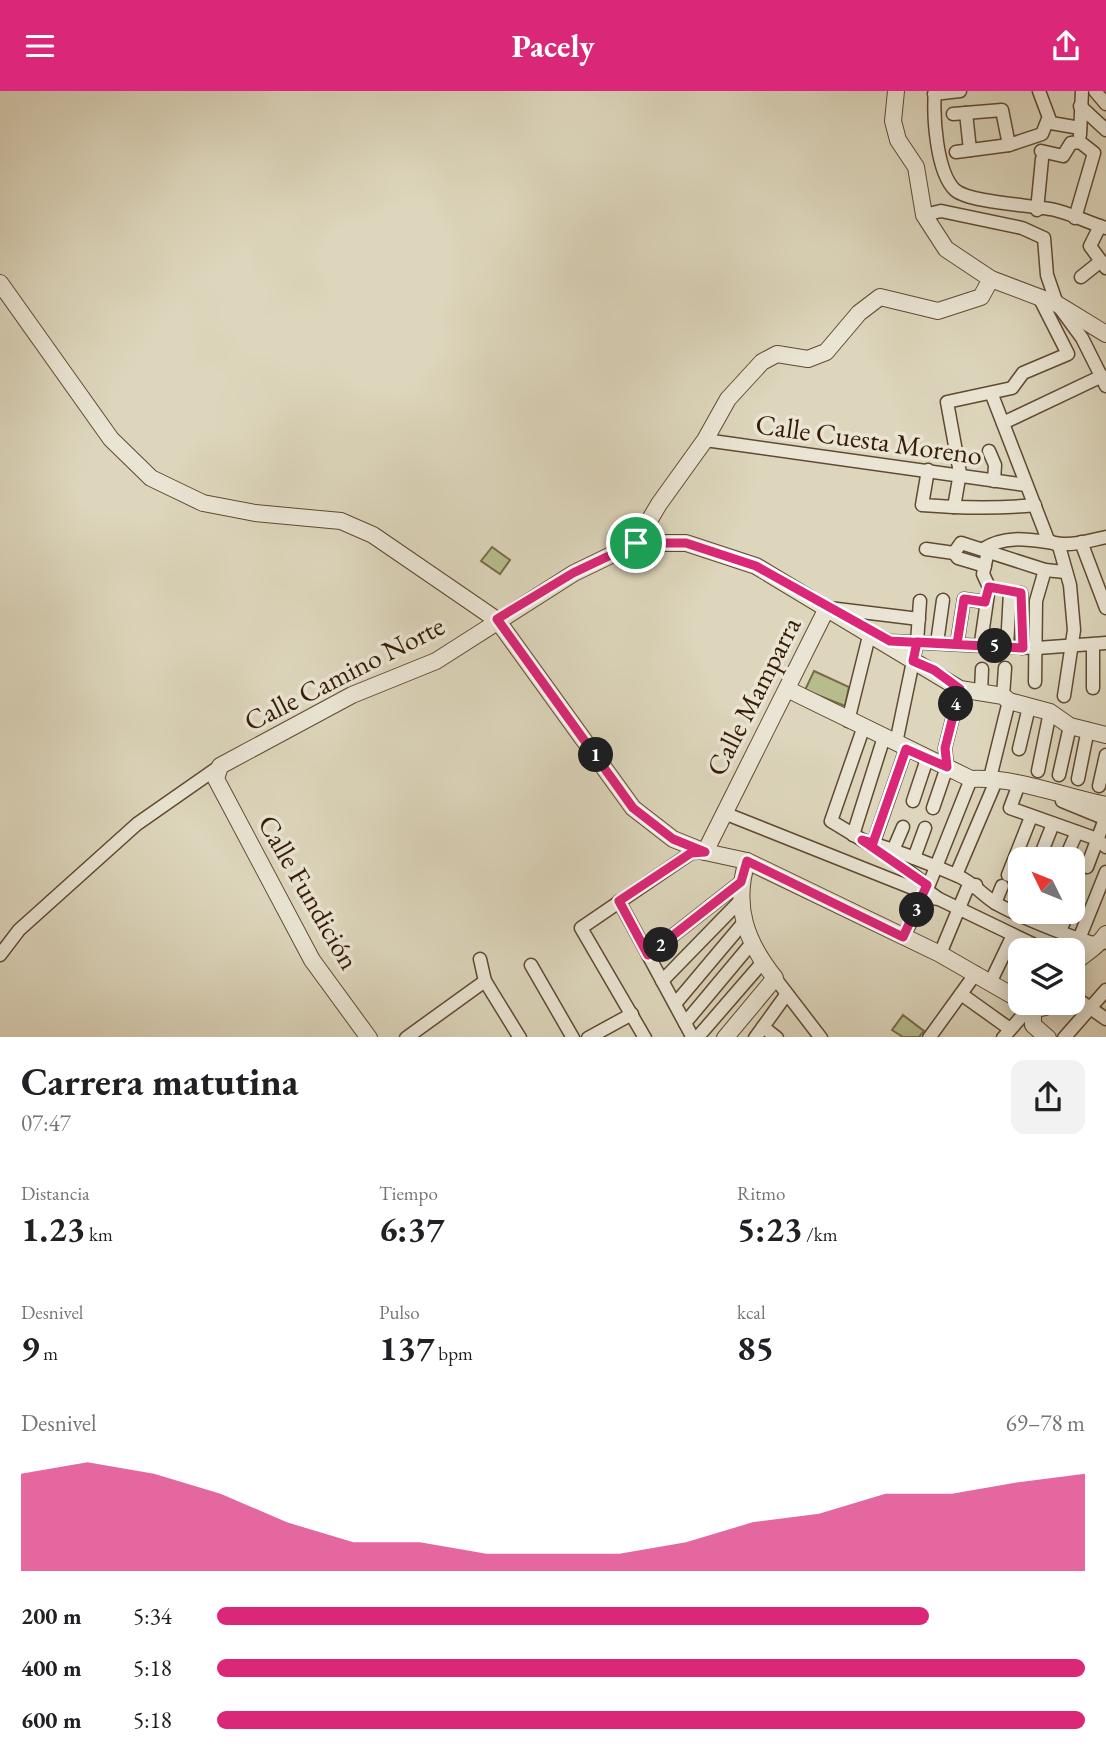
<!DOCTYPE html>
<html lang="es">
<meta charset="utf-8">
<style>
body{margin:0;font-family:"EB Garamond",serif;background:#f2f2f2;color:#202124;height:100vh;display:flex;flex-direction:column;font-size:26px;white-space:nowrap}
*{box-sizing:border-box;margin:0}
p{font-size:23px;color:#757577}
.icon{flex:none;width:38px;height:38px;fill:none;stroke:currentColor;stroke-width:2;stroke-linecap:round;stroke-linejoin:round}
.map{position:relative;height:946px;overflow:hidden}
.sheet{display:flex;flex-direction:column;background:#fff;flex:1}
.sheet>*{flex:none}
.needle{width:46px;rotate:313deg}
.controls{position:absolute;left:1008px;top:756px;display:grid;gap:14px}
.controls a{display:grid;place-items:center;width:77px;height:77px;border-radius:14px;background:#fff;box-shadow:0 4px 18px #0003;font-size:35px}
.pin{position:absolute;display:grid;place-items:center;width:60px;height:60px;color:#fff;margin:-30px;border:4px solid #fff;border-radius:50%;box-shadow:0 2px 7px #0007}
.km{position:absolute;width:35px;height:35px;margin:-18px;border-radius:50%;background:#222;color:#fff;font-size:19px;line-height:35px;text-align:center}
.round{display:grid;place-items:center;flex:none;width:74px;height:74px;border-radius:14px;background:#f2f2f2}
.headline{display:flex;align-items:center;justify-content:space-between;height:119px;padding:0 21px}
h1{font-size:38px;font-weight:700;line-height:52px}
.figures{display:grid;grid-template-columns:repeat(3,1fr);gap:10px;height:119px;padding:7px 21px}
.figures div{display:grid;align-content:center}
.figures b{font-size:35px;font-weight:700}
.figures small{font-size:19px;font-weight:400}
.figures p{font-size:19px}
.chart{height:196px;padding:14px 21px}
.chart p{display:flex;justify-content:space-between}
.chart svg{width:100%;height:126px;margin-top:7px;fill:#db2777;opacity:.7}
ul{padding:0 21px;list-style:none;font-size:23px}
li{display:grid;grid-template-columns:112px 84px 1fr;align-items:center;height:52px}
li i{height:18px;border-radius:9px;background:#db2777}
header{display:flex;justify-content:space-between;align-items:center;height:91px;padding:0 21px;background:#db2777;color:#fff;font-size:32px;font-weight:700}
.map>svg:first-child{display:block}
.green{fill:#b7bc8c;stroke:#776c48;stroke-width:2}
.lines{fill:none;stroke-linecap:round;stroke-linejoin:round}
.minor-casing{stroke:#604a31;stroke-width:15}
.tertiary-casing{stroke:#604a31;stroke-width:18}
.minor{stroke:#e9e4d3;stroke-width:12}
.tertiary{stroke:#e9e4d3;stroke-width:16}
.route-casing{stroke:#fff;stroke-width:14}
.route{stroke:#db2777;stroke-width:9}
.labels{text-anchor:middle;stroke-width:7;stroke-linejoin:round;paint-order:stroke}
.street-label{font-size:28px;fill:#371c03;stroke:#e9e4d3}
</style>
<header><svg class="icon" aria-label="menu" viewBox="0 0 24 24"><path d="M4 6h16M4 12h16M4 18h16"/></svg>Pacely<svg class="icon" aria-label="share" viewBox="0 0 24 24"><path d="M12 15V3M7 8l5-5 5 5M5 13v7h14v-7"/></svg></header>
<div class="map">
<svg width="1106" height="947" viewBox="0 0 1106 947">
<rect width="100%" height="100%" fill="#ddd6bc"/>
<filter id="stains"><feTurbulence type="fractalNoise" baseFrequency=".00286" numOctaves="4"/><feColorMatrix values="0 0 0 0 .2 0 0 0 0 .09 0 0 0 0 .02 0 0 0 .5 -.17"/></filter>
<radialGradient id="worn" r=".72"><stop offset=".6" stop-color="#630" stop-opacity="0"/><stop offset="1" stop-color="#630" stop-opacity=".3"/></radialGradient>
<g class="green">
<polygon points="492,456 510,469 500,483 481,470"/>
<polygon points="814,580 849,596 845,615 805,599"/>
<polygon points="903,924 924,940 919,946 903,946 892,939"/>
</g>
<g class="lines">
<g class="minor-casing">
<g id="minor">
<path d="M935,0C933,24 936,81 955,99C970,112 1034,114 1055,119C1072,123 1089,132 1106,137"/>
<polyline points="1039,0 1051,32 1080,37"/>
<polyline points="1095,0 1106,13"/>
<polyline points="934,3 960,0"/>
<polyline points="1080,15 1106,39"/>
<polyline points="966,22 970,59"/>
<polyline points="953,23 1002,19 1009,54"/>
<polyline points="1080,44 1082,0"/>
<polyline points="1041,60 1063,65 1071,52 1080,51 1094,62 1075,127"/>
<polyline points="956,61 1009,54 1042,43 1048,28"/>
<polyline points="1037,119 1042,68"/>
<polyline points="924,124 941,120 1022,137 1044,147 1047,184 1057,213 1082,247 1106,295"/>
<polyline points="1100,135 1090,155 1106,177"/>
<polyline points="1081,186 1101,170"/>
<polyline points="992,304 1048,449 1059,455 1070,494 1074,539 1064,605"/>
<polyline points="1003,332 1102,285"/>
<polyline points="705,349 1026,394"/>
<polyline points="989,360 995,374 994,390"/>
<path d="M928,379L922,414C960,417 997,418 1035,414"/>
<polyline points="954,416 960,382 947,311 1012,297 1023,282 1068,263 1039,206"/>
<polyline points="1081,451 1106,517"/>
<polyline points="926,458 954,462 958,467 985,475"/>
<path d="M983,458C1009,442 1034,450 1063,453C1077,454 1092,449 1106,446"/>
<polyline points="954,462 961,452 1045,479 1065,481"/>
<polyline points="1021,502 1022,557"/>
<polyline points="829,517 919,528"/>
<polyline points="937,552 943,509"/>
<polyline points="957,553 964,508 985,511"/>
<polyline points="984,555 981,551 989,496 983,483 988,460"/>
<polyline points="1093,555 1093,597"/>
<polyline points="1007,556 1010,501"/>
<polyline points="1035,591 1036,510 1045,479"/>
<polyline points="981,601 982,578"/>
<polyline points="1003,605 1005,577"/>
<polyline points="848,630 870,541 890,550 984,555 1037,557 1106,552"/>
<polyline points="863,638 831,730 887,764 927,794 928,800 939,808"/>
<polyline points="896,652 917,551 920,510"/>
<polyline points="1019,658 1029,616"/>
<polyline points="1038,680 1050,621"/>
<polyline points="1059,684 1070,635"/>
<polyline points="990,687 1009,610"/>
<polyline points="1078,688 1088,638"/>
<polyline points="1019,693 1010,717 1097,748 1106,756"/>
<polyline points="1099,695 1106,664"/>
<polyline points="913,710 927,668"/>
<polyline points="1062,710 1106,728"/>
<polyline points="933,717 947,676 945,657 960,598"/>
<polyline points="724,722 915,798 924,806 939,808 1045,859"/>
<polyline points="853,744 884,646"/>
<path d="M862,749C895,759 926,771 958,785C974,792 983,805 997,813C1013,822 1089,856 1103,852"/>
<polyline points="873,753 906,658"/>
<polyline points="894,757 903,736"/>
<polyline points="914,767 925,737"/>
<polyline points="1039,768 1053,733"/>
<polyline points="1065,768 1077,741"/>
<polyline points="1087,776 1105,728"/>
<polyline points="956,784 996,690"/>
<polyline points="1008,784 1031,726"/>
<polyline points="619,810 693,947"/>
<polyline points="995,812 1002,795"/>
<polyline points="1060,840 1068,821"/>
<polyline points="903,846 924,806 971,688"/>
<polyline points="1079,848 1106,781"/>
<polyline points="940,863 967,798 976,794"/>
<polyline points="0,864 19,839 137,733 220,675"/>
<polyline points="648,864 741,791"/>
<polyline points="480,868 485,890 520,947"/>
<polyline points="531,874 573,947"/>
<polyline points="775,887 821,947"/>
<polyline points="662,890 739,811"/>
<polyline points="991,890 1013,844"/>
<polyline points="961,903 1010,938"/>
<polyline points="1073,905 1106,928"/>
<polyline points="675,913 744,831"/>
<polyline points="685,932 751,853"/>
<polyline points="763,936 777,947"/>
<polyline points="406,947 485,890"/>
<polyline points="588,947 632,923"/>
<polyline points="645,947 581,837 691,762 704,761"/>
<polyline points="697,947 762,872"/>
<polyline points="755,947 786,904"/>
<polyline points="929,947 976,882"/>
<polyline points="1003,947 1022,925 1033,919"/>
<polyline points="1064,947 1106,899"/>
</g>
</g>
<g class="tertiary-casing">
<g id="tertiary">
<polyline points="896,0 893,30 898,49 916,76 924,124 946,158 991,188 1057,213 1106,243"/>
<polyline points="0,192 111,348 151,387 203,412 255,422 341,430 373,444 497,529 633,717 673,748 705,761 747,770 940,863 1020,909"/>
<polyline points="636,452 659,413 705,349 728,308 762,271 777,263 808,268 826,261 859,222 880,206 938,220 981,206 991,188"/>
<path d="M787,598L971,688C1017,686 1061,705 1106,714"/>
<polyline points="705,761 827,517"/>
<path d="M1073,873C1084,863 1098,856 1106,843"/>
<polyline points="1024,912 1033,919 1033,934 1048,947"/>
<polyline points="1033,919 1045,916 1048,912"/>
<polyline points="369,947 312,869 216,688 220,675 352,604 436,570 574,482 636,452 686,452 756,475 960,598 1003,605 1009,610 1050,621 1070,635 1106,644"/>
<path d="M725,947L775,887C746,851 733,815 747,770"/>
</g>
</g>
<use href="#minor" class="minor"/>
<use href="#tertiary" class="tertiary"/>
</g>
<g class="lines">
<g class="route-casing">
<polyline id="route" points="636,452 573,482 497,528 633,717 673,748 705,761 691,762 619,810 648,864 741,791 747,770 903,846 927,794 862,749 873,752 906,658 947,676 945,657 960,598 934,579 913,570 917,551 957,553 964,508 985,511 989,496 1021,502 1023,557 890,550 756,475 686,452 636,452"/>
</g>
<use href="#route" class="route"/>
</g>
<g class="labels">
<g class="street-label">
<text transform="translate(869 348) rotate(8)" y="10">Calle Cuesta Moreno</text>
<text transform="translate(344 582) rotate(-27)" y="10">Calle Camino Norte</text>
<text transform="translate(753 605) rotate(-63)" y="10">Calle Mamparra</text>
<text transform="translate(309 801) rotate(60)" y="10">Calle Fundición</text>
</g>
</g>
<rect width="100%" height="100%" filter="url(#stains)"/>
<rect width="100%" height="100%" fill="url(#worn)"/>
</svg>
<div class="controls">
<a><svg class="needle" viewBox="-14 -14 28 28"><path d="M0-13l5 13h-10z" fill="#e53935"/><path d="M0 13l5-13h-10z" fill="#757577"/></svg></a>
<a><svg class="icon" aria-label="layers" viewBox="0 0 24 24"><path d="M12 4l9 5-9 5-9-5zM3 14l9 5 9-5"/></svg></a>
</div>
<div class="pin" style="left:636px;top:452px;background:#1e9e55"><svg class="icon" aria-label="arrive" viewBox="0 0 24 24"><path d="M6 21V4h12l-3 4 3 4H6"/></svg></div>
<b class="km" style="left:596px;top:664px">1</b>
<b class="km" style="left:661px;top:854px">2</b>
<b class="km" style="left:917px;top:819px">3</b>
<b class="km" style="left:956px;top:613px">4</b>
<b class="km" style="left:995px;top:555px">5</b>
</div>
<section class="sheet">
<div class="headline"><div><h1>Carrera matutina</h1><p>07:47</p></div><a class="round"><svg class="icon" aria-label="share" viewBox="0 0 24 24"><path d="M12 15V3M7 8l5-5 5 5M5 13v7h14v-7"/></svg></a></div>
<div class="figures">
<div><p>Distancia</p><b>1.23<small> km</small></b></div>
<div><p>Tiempo</p><b>6:37</b></div>
<div><p>Ritmo</p><b>5:23<small> /km</small></b></div>
</div>
<div class="figures">
<div><p>Desnivel</p><b>9<small> m</small></b></div>
<div><p>Pulso</p><b>137<small> bpm</small></b></div>
<div><p>kcal</p><b>85</b></div>
</div>
<div class="chart"><p><span>Desnivel</span>69–78 m</p>
<svg viewBox="0 0 160 44" preserveAspectRatio="none"><path d="M0 44V10L10 6L20 10L30 17L40 27L50 34L60 34L70 38L80 38L90 38L100 34L110 27L120 24L130 17L140 17L150 13L160 10V44z"/></svg>
</div>
<ul>
<li><b>200 m</b>5:34<i style="width:82%"></i></li>
<li><b>400 m</b>5:18<i style="width:100%"></i></li>
<li><b>600 m</b>5:18<i style="width:100%"></i></li>
</ul>
</section>
